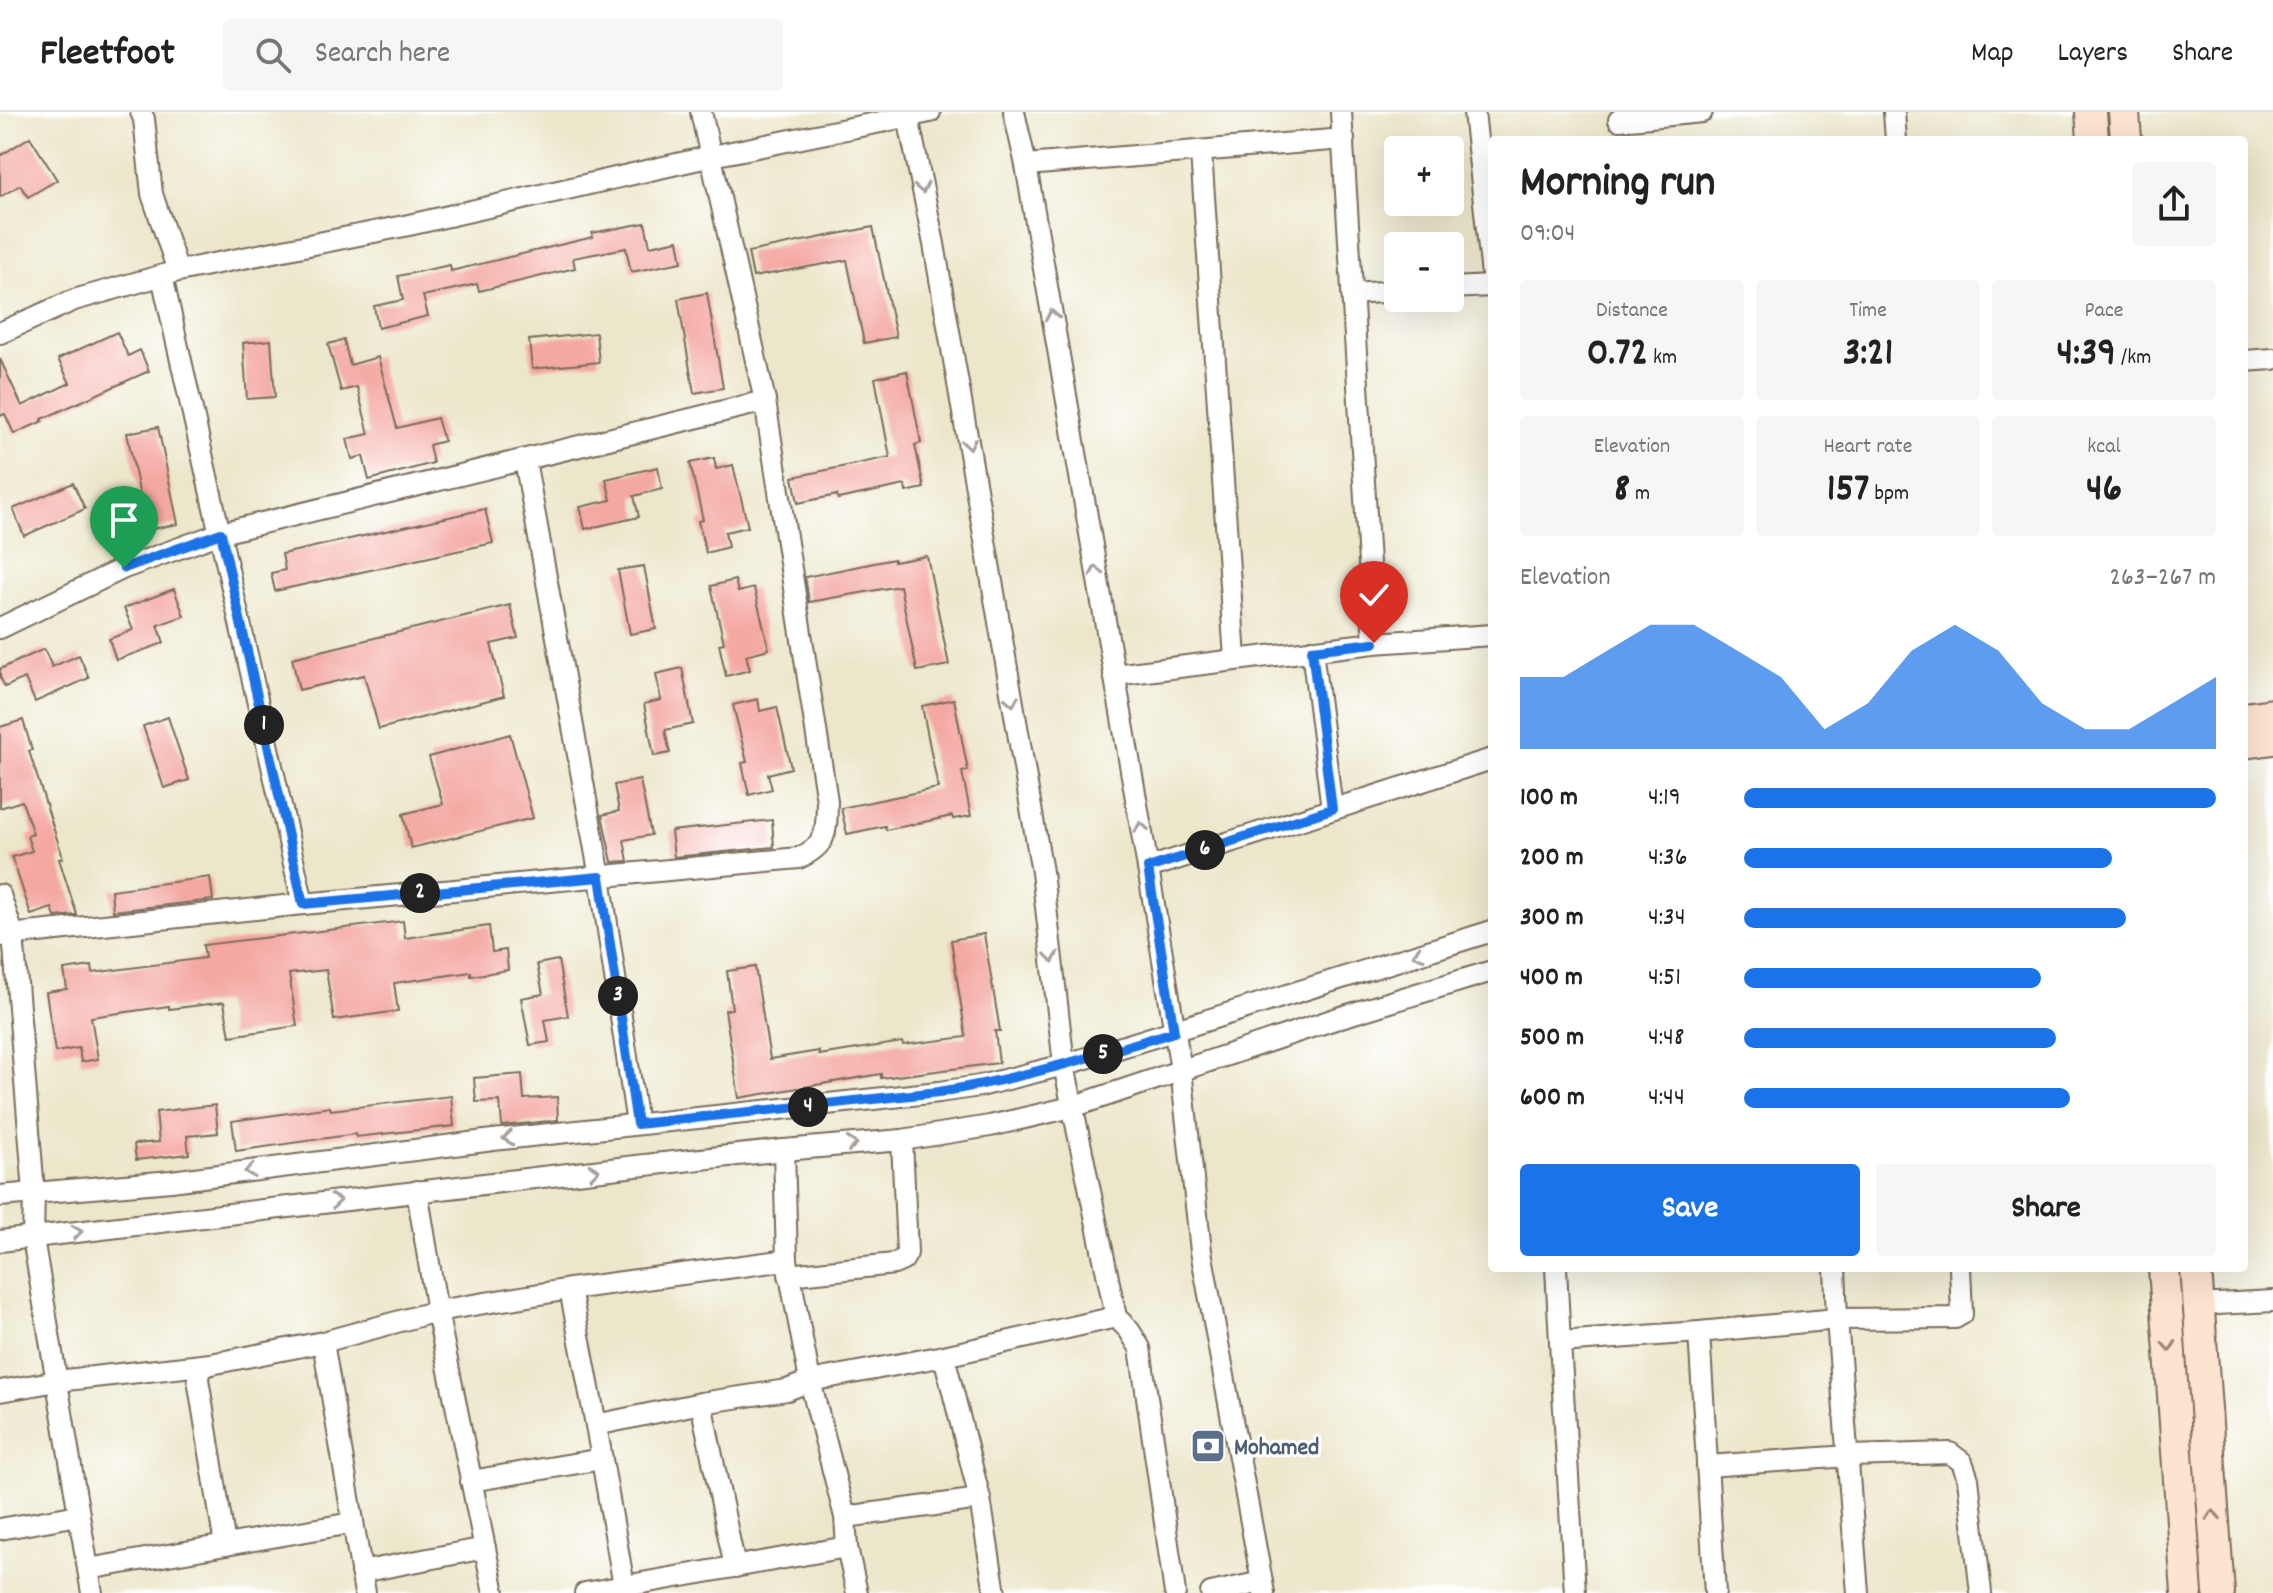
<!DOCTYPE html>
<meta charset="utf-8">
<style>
body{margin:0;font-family:Dekko,sans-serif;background:#f6f6f6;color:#222;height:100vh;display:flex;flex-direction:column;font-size:30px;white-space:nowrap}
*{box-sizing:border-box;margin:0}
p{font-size:26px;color:#767676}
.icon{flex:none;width:44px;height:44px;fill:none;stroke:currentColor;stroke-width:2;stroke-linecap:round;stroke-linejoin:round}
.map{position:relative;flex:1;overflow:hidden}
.side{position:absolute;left:1488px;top:24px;width:760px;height:1136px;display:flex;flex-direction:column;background:#fff;border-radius:8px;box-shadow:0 8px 32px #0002}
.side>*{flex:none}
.controls{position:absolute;left:1384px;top:24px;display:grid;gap:16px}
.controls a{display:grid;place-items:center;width:80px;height:80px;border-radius:8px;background:#fff;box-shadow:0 8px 32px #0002;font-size:40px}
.pin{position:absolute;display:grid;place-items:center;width:68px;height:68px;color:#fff;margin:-82px -34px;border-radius:50% 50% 50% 0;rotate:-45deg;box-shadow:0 0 8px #0007}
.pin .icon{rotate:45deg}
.km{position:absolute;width:40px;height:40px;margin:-20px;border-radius:50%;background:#222;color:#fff;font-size:22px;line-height:40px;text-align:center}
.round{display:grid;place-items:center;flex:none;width:84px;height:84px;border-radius:8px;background:#f6f6f6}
.headline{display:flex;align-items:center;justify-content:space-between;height:136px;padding:0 32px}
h1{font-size:44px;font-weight:700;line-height:60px}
.stats{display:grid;grid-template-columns:repeat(3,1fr);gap:12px;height:136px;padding:8px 32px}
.stats div{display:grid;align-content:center;border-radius:8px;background:#f6f6f6;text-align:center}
.stats b{font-size:40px;font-weight:700}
.stats small{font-size:22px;font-weight:400}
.stats p{font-size:22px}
.chart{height:224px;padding:16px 32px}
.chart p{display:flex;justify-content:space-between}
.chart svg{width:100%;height:144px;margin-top:8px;fill:#1a73e8;opacity:.7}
.action{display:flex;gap:16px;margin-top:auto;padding:16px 32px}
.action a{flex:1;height:92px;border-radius:8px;background:#1a73e8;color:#fff;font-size:32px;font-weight:700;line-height:92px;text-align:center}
.action a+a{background:#f6f6f6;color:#222}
ul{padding:0 32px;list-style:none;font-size:26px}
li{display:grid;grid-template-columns:128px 96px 1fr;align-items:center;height:60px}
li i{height:20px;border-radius:10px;background:#1a73e8}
header{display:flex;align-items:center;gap:48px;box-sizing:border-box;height:112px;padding:0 40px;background:#fff;border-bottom:2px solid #e0e0e0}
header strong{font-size:38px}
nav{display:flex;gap:44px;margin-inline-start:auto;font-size:28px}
.search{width:560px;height:72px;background:#f6f6f6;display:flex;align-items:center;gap:20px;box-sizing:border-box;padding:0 28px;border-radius:8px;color:#767676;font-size:30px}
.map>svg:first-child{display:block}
.building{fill:#f4a8a2}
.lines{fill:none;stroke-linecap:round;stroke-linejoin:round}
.street-casing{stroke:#796c5b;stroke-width:24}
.secondary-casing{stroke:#796c5b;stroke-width:34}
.street{stroke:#fff;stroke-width:20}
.secondary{stroke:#fde4d0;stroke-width:30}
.oneway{stroke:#a79f9a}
.oneway2{stroke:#9c8777}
.route-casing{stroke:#fff;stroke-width:16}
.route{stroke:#1a73e8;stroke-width:10}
.labels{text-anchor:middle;stroke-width:6;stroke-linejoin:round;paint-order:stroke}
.service-label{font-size:24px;font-weight:bold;fill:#4e5e75;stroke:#fff;text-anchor:start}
</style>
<header>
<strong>Fleetfoot</strong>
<div class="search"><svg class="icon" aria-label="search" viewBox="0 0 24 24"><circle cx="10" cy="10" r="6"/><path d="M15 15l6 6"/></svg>Search here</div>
<nav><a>Map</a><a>Layers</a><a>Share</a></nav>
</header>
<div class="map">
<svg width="2273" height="1481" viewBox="0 0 2273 1481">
<rect width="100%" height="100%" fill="#fff"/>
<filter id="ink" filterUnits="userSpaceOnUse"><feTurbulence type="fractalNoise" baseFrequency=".0125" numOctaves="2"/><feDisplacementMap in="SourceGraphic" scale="16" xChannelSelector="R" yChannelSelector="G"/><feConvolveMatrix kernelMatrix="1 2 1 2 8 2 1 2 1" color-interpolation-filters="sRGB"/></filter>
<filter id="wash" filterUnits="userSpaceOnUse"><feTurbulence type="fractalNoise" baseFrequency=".006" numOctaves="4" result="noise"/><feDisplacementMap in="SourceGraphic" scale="32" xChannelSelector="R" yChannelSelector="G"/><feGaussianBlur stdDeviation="1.8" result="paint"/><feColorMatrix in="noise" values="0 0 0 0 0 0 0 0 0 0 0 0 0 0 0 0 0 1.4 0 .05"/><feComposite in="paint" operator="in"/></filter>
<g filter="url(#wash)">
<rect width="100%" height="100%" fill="#ece7cb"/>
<g id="blocks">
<g class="building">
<polygon points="30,25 57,68 28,85 20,73 0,85 0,44"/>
<polygon points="645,111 650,134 678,128 682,150 631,160 626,136 573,146 575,156 479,179 477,172 423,184 428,204 378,216 374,194 403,188 398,164 450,153 451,159 593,125 592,121"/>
<polygon points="873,115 896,225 864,231 847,148 753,165 748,140"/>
<polygon points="707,181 723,276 694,281 678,187"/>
<polygon points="117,220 128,244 140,238 149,259 42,307 43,309 14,322 5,302 0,304 0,247 22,294 70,271 58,247"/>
<polygon points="596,221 599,250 532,257 529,228"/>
<polygon points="271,228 275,285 247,287 243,231"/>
<polygon points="344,228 350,253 378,245 397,316 437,306 444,329 429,333 433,351 369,368 363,344 352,347 347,327 369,322 357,275 341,279 328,232"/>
<polygon points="907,259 921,331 915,333 924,376 906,380 905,373 838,387 837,383 798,391 793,365 890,345 875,266"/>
<polygon points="158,315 178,412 147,418 127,321"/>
<polygon points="714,346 716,357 733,353 748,415 725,420 728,435 706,441 698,409 703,408 690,351"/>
<polygon points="658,355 662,377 634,384 639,405 585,417 580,395 611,388 606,367"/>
<polygon points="73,371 85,397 24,424 13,397"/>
<polygon points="485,397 493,431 275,479 271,461 285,458 282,442"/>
<polygon points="927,444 949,553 917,559 900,474 809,490 805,465 894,447 894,450"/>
<polygon points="644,454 656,517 630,522 618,458"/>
<polygon points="735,468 738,480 754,476 769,537 746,543 750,558 726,564 719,532 724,531 711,474"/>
<polygon points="174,477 184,504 158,513 164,531 116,548 109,527 133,518 124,496"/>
<polygon points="510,493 518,526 491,532 504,584 379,617 364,563 299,578 292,546"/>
<polygon points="44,537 52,555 79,543 89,566 35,590 25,566 5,575 0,565 0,557"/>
<polygon points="682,556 693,612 665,618 670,641 654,644 644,592 661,588 656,562"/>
<polygon points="758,587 760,599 777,595 791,656 768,662 772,677 749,683 742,651 747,650 733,593"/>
<polygon points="954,587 968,659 962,660 971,704 953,707 952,704 886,718 885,714 847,722 841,696 938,676 922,594"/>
<polygon points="168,605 189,668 164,676 143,614"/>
<polygon points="23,608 32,638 29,639 63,746 59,747 77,803 55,805 52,796 31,803 12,745 32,739 27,724 33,722 22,689 0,696 0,615"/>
<polygon points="510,622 533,706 411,736 403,702 443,692 429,645"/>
<polygon points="640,668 651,723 624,728 628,749 612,750 602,703 619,699 614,673"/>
<polygon points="772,708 774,735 674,745 671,719"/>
<polygon points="210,765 213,788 113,799 111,778"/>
<polygon points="403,809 405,826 489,814 492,840 506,838 508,858 471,864 471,860 394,871 398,899 334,908 326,858 289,862 297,914 230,924 224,890 169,897 169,894 91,905 98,947 81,950 79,936 55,940 46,880 67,877 64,858 92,854 93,861 205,846 203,833"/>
<polygon points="984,822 1000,919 995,919 999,951 881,966 881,962 739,986 725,898 732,897 727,859 755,855 770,947 819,939 819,943 902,930 903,933 966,925 951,828"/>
<polygon points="558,848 568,904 545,908 549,930 530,933 521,886 543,882 537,852"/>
<polygon points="522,962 524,987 557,985 558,1008 502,1014 500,989 476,990 474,966"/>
<polygon points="451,984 454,1014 356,1025 355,1022 236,1039 232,1009 330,995 331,998"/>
<polygon points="215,993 218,1021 187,1024 189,1042 136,1048 134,1032 159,1030 156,1000"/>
</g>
</g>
</g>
<g filter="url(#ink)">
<use href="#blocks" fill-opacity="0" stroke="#796c5b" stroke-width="2"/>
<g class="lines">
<g class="street-casing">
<g id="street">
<polyline points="141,0 144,7 152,82 178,159"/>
<polyline points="907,0 934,132 1042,760 1064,953 1116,1205 1129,1218 1140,1236 1175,1481"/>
<polyline points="1014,0 1026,53 1148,756 1181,958 1201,1139 1264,1481"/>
<polyline points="1341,0 1374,531 1492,523"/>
<polyline points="1474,0 1492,163"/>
<polyline points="1894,0 1896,28"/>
<polyline points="1619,8 1702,0"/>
<polyline points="1201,40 1235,547"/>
<polyline points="1026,53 1344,27"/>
<polyline points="162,164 303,792"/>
<polyline points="1450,176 1492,174"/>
<polyline points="1352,182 1398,179"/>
<polyline points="0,221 74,188 178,159 409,113 712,44 930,0"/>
<polyline points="2244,249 2273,247"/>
<polyline points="525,348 600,765 637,1012"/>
<polyline points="0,516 124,456 221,421 765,289"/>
<polyline points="1312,538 1332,697"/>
<polyline points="1114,563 1374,531"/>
<polyline points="1148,756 1492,647"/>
<polyline points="0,783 13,822 34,1080 33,1126 88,1457"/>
<path d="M0,824L303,792L799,746C829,732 826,719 827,689L765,289L701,0"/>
<polyline points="784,1038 787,1148"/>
<polyline points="417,1079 437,1199 570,1177 787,1148 810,1269 944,1244 1116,1205"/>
<polyline points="0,1084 171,1069 493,1028 939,980 980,974 1064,953 1492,819"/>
<polyline points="0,1129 636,1054 784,1038 902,1028 990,1014 1072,995 1341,905 1492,859"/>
<polyline points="1556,1156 1560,1230"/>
<polyline points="789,1163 894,1152 903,1148 907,1141 902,1028"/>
<polyline points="570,1177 596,1313 701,1291 787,1278 810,1269 845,1405 980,1387"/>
<polyline points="2198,1193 2273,1189"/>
<polyline points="1699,1220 1715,1481"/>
<polyline points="323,1230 365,1481"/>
<polyline points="944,1244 980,1387 995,1481"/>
<polyline points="0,1279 57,1269 211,1252"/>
<polyline points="701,1291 735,1455"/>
<polyline points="596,1313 624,1474"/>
<polyline points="1707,1354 1849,1344 1950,1341 1962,1350 1968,1367 1981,1481"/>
<polyline points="471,1369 602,1347"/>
<polyline points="845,1405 847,1435 857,1481"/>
<polyline points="0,1417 79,1403"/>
<polyline points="225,1433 198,1267 200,1257 211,1252 323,1230 437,1199 494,1481"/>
<polyline points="361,1460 485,1436"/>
<polyline points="92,1481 88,1457 352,1411"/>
<polyline points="585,1481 847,1435"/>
<polyline points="1211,1481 1262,1470"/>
<polyline points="1575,1481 1560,1230 1699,1220 1837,1207 1835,1156"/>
<polyline points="1858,1481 1837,1207 1955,1206 1962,1202 1960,1156"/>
</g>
</g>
<g class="secondary-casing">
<g id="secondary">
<polyline points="2091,0 2093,28"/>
<polyline points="2124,0 2126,28"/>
<polyline points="2244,606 2273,602"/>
<polyline points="2244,631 2273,627"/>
<polyline points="2164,1156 2187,1481"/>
<polyline points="2196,1156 2219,1481"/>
</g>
</g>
<use href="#street" class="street"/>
<use href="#secondary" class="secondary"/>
</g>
<defs><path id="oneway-chevron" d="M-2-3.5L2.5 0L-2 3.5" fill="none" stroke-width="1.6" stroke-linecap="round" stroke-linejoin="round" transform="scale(2)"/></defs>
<g class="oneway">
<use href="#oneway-chevron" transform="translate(922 76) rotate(78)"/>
<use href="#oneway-chevron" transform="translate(1052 203) rotate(-100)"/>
<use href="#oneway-chevron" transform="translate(969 332) rotate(80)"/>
<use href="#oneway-chevron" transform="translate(1096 459) rotate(-100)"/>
<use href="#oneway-chevron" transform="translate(1012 589) rotate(80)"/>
<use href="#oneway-chevron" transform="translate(1141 715) rotate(-100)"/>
<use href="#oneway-chevron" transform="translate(1418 842) rotate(163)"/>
<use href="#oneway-chevron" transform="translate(1052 845) rotate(83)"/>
<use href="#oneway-chevron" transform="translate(508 1026) rotate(174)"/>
<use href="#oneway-chevron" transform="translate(852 1032) rotate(-5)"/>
<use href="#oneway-chevron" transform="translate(250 1059) rotate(173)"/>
<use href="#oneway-chevron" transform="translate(594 1059) rotate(-7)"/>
<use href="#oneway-chevron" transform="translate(336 1089) rotate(-7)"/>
<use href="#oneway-chevron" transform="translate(77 1120) rotate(-7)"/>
</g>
<g class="oneway2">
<use href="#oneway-chevron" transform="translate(2169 1234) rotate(86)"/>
<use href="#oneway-chevron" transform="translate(2213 1403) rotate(-94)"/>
</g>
</g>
<g class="lines" filter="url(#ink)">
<g class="route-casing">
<path id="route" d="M124,456L221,421L303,792L600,765L637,1012L939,980C1019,967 1096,944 1174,920L1148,756L1332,697L1312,538L1374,531"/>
</g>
<use href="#route" class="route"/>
</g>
<defs>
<g id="bank-square" transform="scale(1.8)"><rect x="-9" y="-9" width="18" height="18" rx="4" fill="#5c6f8a" stroke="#fff"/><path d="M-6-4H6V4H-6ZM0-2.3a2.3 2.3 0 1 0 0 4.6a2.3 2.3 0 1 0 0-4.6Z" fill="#fff"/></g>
</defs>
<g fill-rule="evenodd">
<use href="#bank-square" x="1208" y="1334"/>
</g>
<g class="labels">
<g class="service-label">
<text x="1234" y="1342">Mohamed</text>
</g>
</g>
</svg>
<div class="controls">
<a>+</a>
<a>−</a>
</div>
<div class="pin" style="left:124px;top:456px;background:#1e9e55"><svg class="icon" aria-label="arrive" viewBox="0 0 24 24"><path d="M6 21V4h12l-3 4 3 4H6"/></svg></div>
<div class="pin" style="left:1374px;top:531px;background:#d93025"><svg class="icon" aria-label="check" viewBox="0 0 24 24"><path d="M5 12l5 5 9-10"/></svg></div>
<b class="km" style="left:264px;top:613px">1</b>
<b class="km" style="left:420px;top:781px">2</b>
<b class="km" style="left:618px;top:884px">3</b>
<b class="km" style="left:808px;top:995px">4</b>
<b class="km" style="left:1103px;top:942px">5</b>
<b class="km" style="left:1205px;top:738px">6</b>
<section class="side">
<div class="headline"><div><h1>Morning run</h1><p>09:04</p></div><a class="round"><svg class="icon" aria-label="share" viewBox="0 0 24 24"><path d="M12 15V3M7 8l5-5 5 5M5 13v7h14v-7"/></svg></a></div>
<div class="stats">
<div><p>Distance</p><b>0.72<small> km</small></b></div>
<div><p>Time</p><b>3:21</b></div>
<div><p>Pace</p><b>4:39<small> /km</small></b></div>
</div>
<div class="stats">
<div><p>Elevation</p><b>8<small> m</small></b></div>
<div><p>Heart rate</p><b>157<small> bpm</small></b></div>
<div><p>kcal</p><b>46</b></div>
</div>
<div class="chart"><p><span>Elevation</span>263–267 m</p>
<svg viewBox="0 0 160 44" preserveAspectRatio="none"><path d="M0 44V22L10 22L20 14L30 6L40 6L50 14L60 22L70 38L80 30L90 14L100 6L110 14L120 30L130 38L140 38L150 30L160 22V44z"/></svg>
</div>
<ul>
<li><b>100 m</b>4:19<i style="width:100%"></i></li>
<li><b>200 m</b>4:36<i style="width:78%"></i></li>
<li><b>300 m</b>4:34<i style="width:81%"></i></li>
<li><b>400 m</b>4:51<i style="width:63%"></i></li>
<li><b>500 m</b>4:48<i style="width:66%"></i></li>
<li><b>600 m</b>4:44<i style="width:69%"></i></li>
</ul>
<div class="action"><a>Save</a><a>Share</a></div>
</section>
</div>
